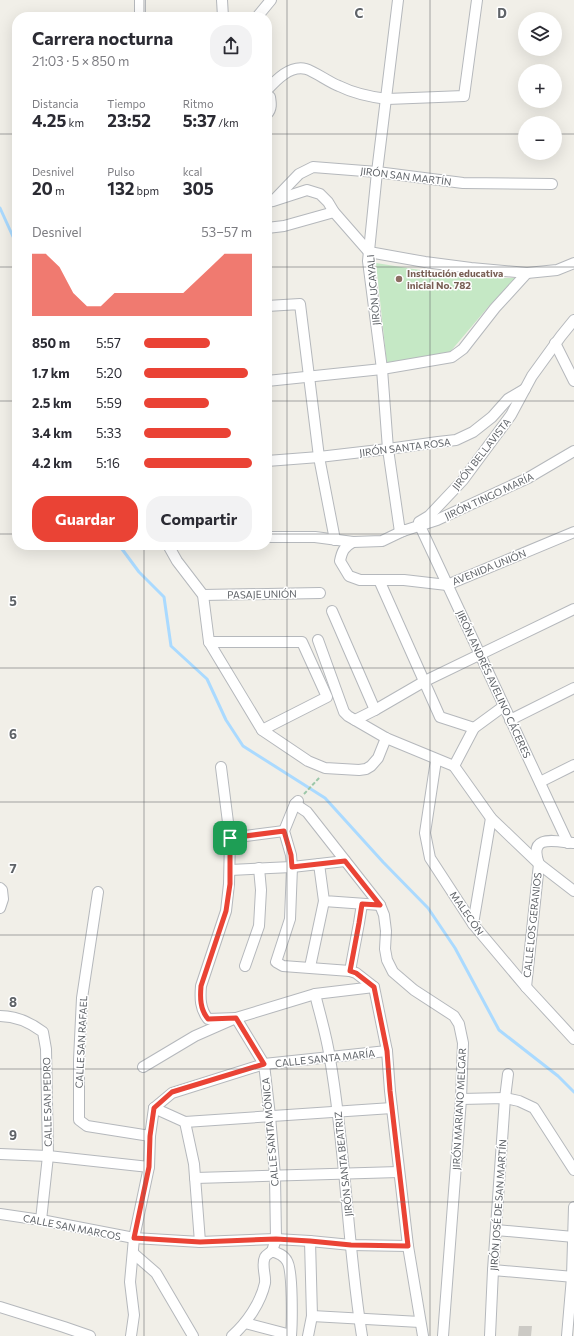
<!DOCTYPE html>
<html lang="es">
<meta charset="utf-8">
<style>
body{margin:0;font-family:Commissioner,sans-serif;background:#f2f2f3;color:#2b2b33;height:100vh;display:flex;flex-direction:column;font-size:15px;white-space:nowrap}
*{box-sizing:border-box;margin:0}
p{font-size:13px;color:#7c7c81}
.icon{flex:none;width:22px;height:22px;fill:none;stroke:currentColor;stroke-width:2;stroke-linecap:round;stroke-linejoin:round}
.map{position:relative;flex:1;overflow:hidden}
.drawer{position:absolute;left:12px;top:12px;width:260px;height:538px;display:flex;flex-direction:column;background:#fff;border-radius:16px;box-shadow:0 4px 16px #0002}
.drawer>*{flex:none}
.buttons{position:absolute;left:518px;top:12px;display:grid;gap:8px}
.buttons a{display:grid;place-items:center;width:44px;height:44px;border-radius:50%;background:#fff;box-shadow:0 4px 16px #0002;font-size:20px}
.pin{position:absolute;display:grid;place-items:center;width:34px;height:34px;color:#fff;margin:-17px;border-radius:8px;box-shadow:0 2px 6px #0006}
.round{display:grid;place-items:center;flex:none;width:42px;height:42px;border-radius:16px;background:#f2f2f3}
.head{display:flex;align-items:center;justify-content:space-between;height:68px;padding:0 20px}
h1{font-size:18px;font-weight:700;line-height:30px}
.metrics{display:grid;grid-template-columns:repeat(3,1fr);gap:6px;height:68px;padding:4px 20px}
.metrics div{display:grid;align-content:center}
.metrics b{font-size:17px;font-weight:700}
.metrics small{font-size:11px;font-weight:400}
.metrics p{font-size:11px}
.chart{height:112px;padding:8px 20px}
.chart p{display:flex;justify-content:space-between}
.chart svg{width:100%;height:72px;margin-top:4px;fill:#ea4335;opacity:.7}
.button{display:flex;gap:8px;margin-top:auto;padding:8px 20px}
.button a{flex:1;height:46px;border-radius:16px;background:#ea4335;color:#fff;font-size:16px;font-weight:700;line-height:46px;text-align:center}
.button a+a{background:#f2f2f3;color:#2b2b33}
ul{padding:0 20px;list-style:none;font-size:13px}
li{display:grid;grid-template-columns:64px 48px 1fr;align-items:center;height:30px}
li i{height:10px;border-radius:5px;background:#ea4335}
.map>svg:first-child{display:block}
.green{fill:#c5e8c5}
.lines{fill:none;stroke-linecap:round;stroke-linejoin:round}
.stream{stroke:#aadaff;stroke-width:3}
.building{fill:#cccac5}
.minor-casing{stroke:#b5b8bc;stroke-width:12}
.path{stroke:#9cc7a9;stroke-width:2;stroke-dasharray:4 2;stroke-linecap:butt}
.minor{stroke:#fff;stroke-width:10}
.route-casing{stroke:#fff;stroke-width:8}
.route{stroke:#ea4335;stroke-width:5}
.grid{fill:none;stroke:#5f6368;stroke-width:1;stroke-opacity:0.55}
.education-dot{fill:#8d6e63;stroke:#fff;stroke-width:1.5}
.labels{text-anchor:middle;stroke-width:3;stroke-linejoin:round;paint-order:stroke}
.street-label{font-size:10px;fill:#5f6368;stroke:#fff}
.education-label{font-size:10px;font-weight:bold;fill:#785e54;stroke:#fff;text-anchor:start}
.grid-label{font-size:13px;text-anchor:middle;font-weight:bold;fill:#5f6368;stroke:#fff;stroke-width:3;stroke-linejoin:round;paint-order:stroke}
</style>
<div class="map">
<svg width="574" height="1336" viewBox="0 0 574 1336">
<rect width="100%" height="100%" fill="#f1efe8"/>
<polygon class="green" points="376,263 470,278 516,278 489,306 450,352 387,365"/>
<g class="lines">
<g class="stream">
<polyline points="0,208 15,241 17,247"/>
<polyline points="17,381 15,382 17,387"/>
<polyline points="119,545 139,572 164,597 171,646 207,679 226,720 243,746 325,798 383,862 428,908 455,948 499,1030 558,1076 574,1092"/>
</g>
</g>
<polygon class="building" points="519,1326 532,1326 531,1336 518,1336"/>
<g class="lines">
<g class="minor-casing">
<g id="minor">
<polyline points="140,0 140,17"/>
<polyline points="222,0 223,17"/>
<polyline points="398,0 377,172 368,261 382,369 388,449 400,532 437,520 528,478 574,451"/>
<polyline points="257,17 271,0"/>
<path d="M267,90C276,80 290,65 306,69C314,71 330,83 339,86C353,93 371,97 387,99L464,96L477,0"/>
<path d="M267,95L270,97C271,103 272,109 267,114"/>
<polyline points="275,199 299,174 313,167 377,172 463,183 552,184"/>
<polyline points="267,202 273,201 307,190 320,194 328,202 334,212 369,252 425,262 471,268 527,273 557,270 574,263"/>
<polyline points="267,228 284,226 334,212"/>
<polyline points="267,306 300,304 319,457 335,540"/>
<polyline points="555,343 574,381"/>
<polyline points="267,381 382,369 452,357 463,349 495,308 527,273"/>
<polyline points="267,461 319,457 388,449 438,442 456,440 473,432 492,417 508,399 525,389"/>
<polyline points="419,522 429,516 463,480 511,415 532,376 561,336 574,320"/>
<polyline points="420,526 568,843"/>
<polyline points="267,537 315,537 353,542 382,541 405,530"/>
<path d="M353,542C344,547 342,551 340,561L349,576L360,580H404L447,585L574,532"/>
<polyline points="168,545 177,561 203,595 209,642 302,642 327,697 262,730 308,761 325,768 359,770 366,769 371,766 378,758 386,738"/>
<polyline points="379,580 440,717 474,728"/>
<polyline points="203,595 320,593"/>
<polyline points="332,611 375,710"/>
<polyline points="318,640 344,712 348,716 386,738 454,766 491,818 539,864 574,891"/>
<polyline points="209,642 262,730"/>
<polyline points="355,720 375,710 425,681 574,609"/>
<polyline points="510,720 574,688"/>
<polyline points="436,760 425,833 430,858 473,924 526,987 574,1039"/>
<polyline points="454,766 474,728 504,706"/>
<path d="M221,767L230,838L229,884L226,911L201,986C200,998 200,1009 208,1019L236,1018L264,1064L270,1116L275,1176L276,1239L272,1251"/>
<polyline points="540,782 574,765"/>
<polyline points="298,801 295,804 284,831 291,855 292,867 290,919 276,962 283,966 350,971 356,973 374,987 387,1051 390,1091 408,1246 423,1336"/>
<polyline points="295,804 307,812 380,905 384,915 386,931 385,949 387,960 393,972 414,990 454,1016 459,1024 463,1043 461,1099 443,1336"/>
<polyline points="230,838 284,831"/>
<polyline points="319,864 345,861"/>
<polyline points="230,870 292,867 319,864 324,901 380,905"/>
<polyline points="0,888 2,890 3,899 0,908"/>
<polyline points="98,892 82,998 79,1060 79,1120 87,1126 150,1136"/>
<polyline points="473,924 491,818"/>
<polyline points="245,966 259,926 261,890 259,868"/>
<polyline points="310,967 324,901"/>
<polyline points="350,971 359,923 362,904"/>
<path d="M526,987L539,864C528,834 554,841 573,843"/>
<path d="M315,994C320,1015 327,1037 330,1059C346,1150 347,1244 362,1336"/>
<path d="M0,1016C16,1016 31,1023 43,1032L46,1049L48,1156L41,1220"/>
<polyline points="143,1067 195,1036 236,1018 315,994 374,987"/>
<polyline points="461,1099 505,1098 519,1101 534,1108 574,1170"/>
<polyline points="154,1108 172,1093 264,1064 387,1051"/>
<polyline points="154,1108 185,1122 392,1108"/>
<polyline points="185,1122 194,1164 200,1242"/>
<polyline points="0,1154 48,1156 149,1167"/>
<polyline points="195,1178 399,1172"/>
<polyline points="0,1214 41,1220 134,1238 200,1242 276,1239 310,1241 351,1245 408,1246"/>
<polyline points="496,1230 574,1237"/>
<polyline points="133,1253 156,1273 193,1336"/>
<polyline points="493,1270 574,1277"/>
<polyline points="0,1307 64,1327 90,1336"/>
<polyline points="312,1316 420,1322"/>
<polyline points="245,1323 291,1335"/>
<polyline points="131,1336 134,1315 130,1282 134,1238 149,1167 150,1136 154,1108"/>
<path d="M232,1336C247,1323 261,1302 265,1283C266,1275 261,1265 265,1257C266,1255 270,1253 272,1251C278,1253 284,1255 287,1261C293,1270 292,1323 291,1336"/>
<polyline points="308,1336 312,1316 310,1241"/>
<polyline points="490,1336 493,1270 505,1098 508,1074"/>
<polyline points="567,1336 572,1277 574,1207"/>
</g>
</g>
<polyline class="path" points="304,794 320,777"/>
<use href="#minor" class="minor"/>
</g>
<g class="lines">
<g class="route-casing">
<path id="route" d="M284,831L291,855L292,867L345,861L380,905L362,904L359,923L350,971L356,973L374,987L387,1051L390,1091L408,1246L351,1245L310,1241L276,1239L200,1242L134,1238L149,1167L150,1136L154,1108L172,1092L264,1064L236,1018L208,1019C200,1009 200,998 201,986L226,911L230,884V838Z"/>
</g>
<use href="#route" class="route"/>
</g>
<path class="grid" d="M144,0V17M287,0V1336M430,0V1336M0,134H17M267,134H525M555,134H574M0,267H17M267,267H574M0,401H17M267,401H574M0,534H17M267,534H574M144,545V1336M0,668H574M0,802H574M0,935H574M0,1069H574M0,1202H574"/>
<circle class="education-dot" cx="399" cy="279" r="4"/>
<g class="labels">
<g class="street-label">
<text transform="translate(406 176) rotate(7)" y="4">JIRÓN SAN MARTÍN</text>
<text transform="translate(373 290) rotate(-95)" y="4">JIRÓN UCAYALI</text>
<text transform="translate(405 447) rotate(-7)" y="4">JIRÓN SANTA ROSA</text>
<text transform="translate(481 454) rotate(-52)" y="4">JIRÓN BELLAVISTA</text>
<text transform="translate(489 496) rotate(-25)" y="4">JIRÓN TINGO MARÍA</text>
<text transform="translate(489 567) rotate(-22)" y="4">AVENIDA UNIÓN</text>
<text transform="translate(262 594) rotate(-1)" y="4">PASAJE UNIÓN</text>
<text transform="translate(494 684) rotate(65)" y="4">JIRÓN ANDRÉS AVELINO CÁCERES</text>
<text transform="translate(467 913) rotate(55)" y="4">MALECÓN</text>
<text transform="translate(532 925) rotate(-84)" y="4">CALLE LOS GERANIOS</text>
<text transform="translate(81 1042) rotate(-87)" y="4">CALLE SAN RAFAEL</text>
<text transform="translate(325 1058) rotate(-6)" y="4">CALLE SANTA MARÍA</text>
<text transform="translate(47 1102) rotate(-91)" y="4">CALLE SAN PEDRO</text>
<text transform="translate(459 1109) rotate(-87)" y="4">JIRÓN MARIANO MELGAR</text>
<text transform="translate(270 1132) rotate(-95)" y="4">CALLE SANTA MÓNICA</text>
<text transform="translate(343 1164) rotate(-96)" y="4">JIRÓN SANTA BEATRIZ</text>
<text transform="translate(498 1205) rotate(-86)" y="4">JIRÓN JOSÉ DE SAN MARTÍN</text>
<text transform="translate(72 1227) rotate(11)" y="4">CALLE SAN MARCOS</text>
</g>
<g class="education-label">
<text x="407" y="277">Institución educativa<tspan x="407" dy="12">inicial No. 782</tspan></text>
</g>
</g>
<g class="grid-label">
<text x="359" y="18">C</text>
<text x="502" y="18">D</text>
<text x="13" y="606">5</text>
<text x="13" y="739">6</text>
<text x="13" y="873">7</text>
<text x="13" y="1007">8</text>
<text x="13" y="1140">9</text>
</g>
</svg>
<div class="buttons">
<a><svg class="icon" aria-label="layers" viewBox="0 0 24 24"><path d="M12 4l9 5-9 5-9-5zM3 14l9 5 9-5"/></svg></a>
<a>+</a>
<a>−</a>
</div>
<div class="pin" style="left:230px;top:838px;background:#1e9e55"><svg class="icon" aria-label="arrive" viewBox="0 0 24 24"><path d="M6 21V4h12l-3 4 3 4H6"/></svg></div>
<section class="drawer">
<div class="head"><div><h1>Carrera nocturna</h1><p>21:03 · 5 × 850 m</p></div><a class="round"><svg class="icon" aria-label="share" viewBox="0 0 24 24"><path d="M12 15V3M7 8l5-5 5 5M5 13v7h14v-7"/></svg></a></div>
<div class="metrics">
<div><p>Distancia</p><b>4.25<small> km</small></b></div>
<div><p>Tiempo</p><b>23:52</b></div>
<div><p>Ritmo</p><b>5:37<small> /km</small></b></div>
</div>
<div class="metrics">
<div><p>Desnivel</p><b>20<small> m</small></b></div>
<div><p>Pulso</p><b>132<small> bpm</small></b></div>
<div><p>kcal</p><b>305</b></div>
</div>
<div class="chart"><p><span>Desnivel</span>53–57 m</p>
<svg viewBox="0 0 160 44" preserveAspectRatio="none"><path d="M0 44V6L10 6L20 14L30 30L40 38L50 38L60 30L70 30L80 30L90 30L100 30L110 30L120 22L130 14L140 6L150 6L160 6V44z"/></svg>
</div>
<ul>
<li><b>850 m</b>5:57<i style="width:61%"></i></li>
<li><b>1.7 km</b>5:20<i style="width:96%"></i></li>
<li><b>2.5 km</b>5:59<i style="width:60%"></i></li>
<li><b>3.4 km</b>5:33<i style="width:81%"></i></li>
<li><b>4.2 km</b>5:16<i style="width:100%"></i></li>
</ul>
<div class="button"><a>Guardar</a><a>Compartir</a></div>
</section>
</div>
